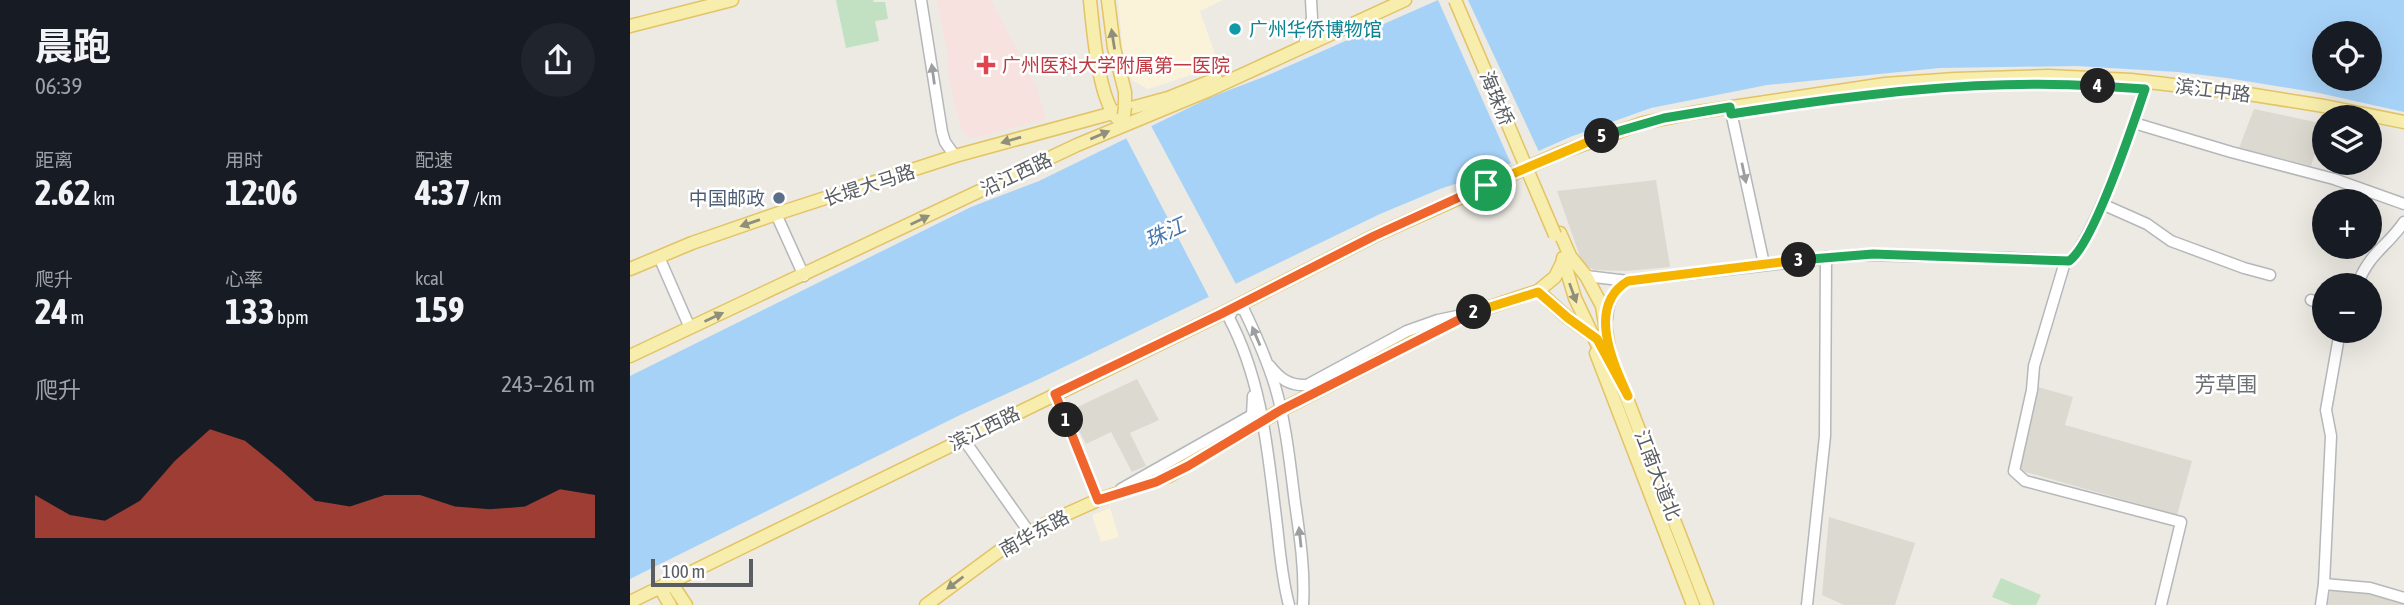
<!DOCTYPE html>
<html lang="zh">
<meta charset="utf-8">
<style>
body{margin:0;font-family:"Asap Condensed","Noto Sans SC",sans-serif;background:#20242c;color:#f1f3f6;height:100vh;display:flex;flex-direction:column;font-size:26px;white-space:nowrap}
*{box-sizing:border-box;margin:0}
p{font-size:23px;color:#9ea1a6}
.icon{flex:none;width:38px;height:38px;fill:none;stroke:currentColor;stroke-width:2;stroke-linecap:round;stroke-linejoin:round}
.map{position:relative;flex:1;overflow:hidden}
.panel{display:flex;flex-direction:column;background:#171b24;width:630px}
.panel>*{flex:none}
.controls{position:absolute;left:1682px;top:21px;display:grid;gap:14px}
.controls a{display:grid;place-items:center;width:70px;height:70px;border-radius:50%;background:#171b24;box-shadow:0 7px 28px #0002;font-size:35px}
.scale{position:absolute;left:21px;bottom:18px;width:102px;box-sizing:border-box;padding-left:7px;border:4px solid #5a5d61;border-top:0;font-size:19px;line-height:24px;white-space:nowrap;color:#5a5d61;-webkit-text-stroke:5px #fff;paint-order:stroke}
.pin{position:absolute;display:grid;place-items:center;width:60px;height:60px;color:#fff;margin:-30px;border:4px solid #fff;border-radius:50%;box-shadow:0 2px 7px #0007}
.km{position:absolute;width:35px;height:35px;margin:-18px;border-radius:50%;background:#222;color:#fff;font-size:19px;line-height:35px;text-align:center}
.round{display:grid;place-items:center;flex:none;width:74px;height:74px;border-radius:37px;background:#20242c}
.summary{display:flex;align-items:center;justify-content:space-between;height:119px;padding:0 35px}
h1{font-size:38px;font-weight:700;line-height:52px}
.stats{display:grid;grid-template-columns:repeat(3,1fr);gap:10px;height:119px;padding:7px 35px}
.stats div{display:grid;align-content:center}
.stats b{font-size:35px;font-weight:700}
.stats small{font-size:19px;font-weight:400}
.stats p{font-size:19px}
.chart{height:196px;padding:14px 35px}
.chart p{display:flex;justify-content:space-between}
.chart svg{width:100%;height:126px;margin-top:7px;fill:#d84c3c;opacity:.7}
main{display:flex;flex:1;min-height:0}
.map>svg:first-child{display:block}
.commercial{fill:#faf3d9}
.education{fill:#dcd9d0}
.medical{fill:#f8e2df}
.green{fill:#c1e1c2}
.water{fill:#a7d2f7;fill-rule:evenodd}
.pier{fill:#eceae2}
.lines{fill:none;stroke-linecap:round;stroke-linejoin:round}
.minor-casing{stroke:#b5b7bb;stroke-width:13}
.major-casing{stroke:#e3c364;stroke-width:15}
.minor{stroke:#fff;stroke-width:10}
.major{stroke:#f7edac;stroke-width:12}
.major-bridge-casing{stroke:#e3c364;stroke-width:15;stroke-linecap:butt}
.major-bridge{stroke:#f7edac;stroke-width:12}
.oneway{fill:#918f7b}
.oneway2{fill:#9c9ea0}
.split-1-casing{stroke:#fff;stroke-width:14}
.split-2-casing{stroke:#fff;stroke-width:14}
.split-3-casing{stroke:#fff;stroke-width:14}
.split-4-casing{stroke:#fff;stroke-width:14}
.split-5-casing{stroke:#fff;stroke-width:14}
.split-6-casing{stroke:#fff;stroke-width:14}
.split-1{stroke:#f0652b;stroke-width:9}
.split-2{stroke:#f0652b;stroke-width:9}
.split-3{stroke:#f5b400;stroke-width:9}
.split-4{stroke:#22a559;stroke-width:9}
.split-5{stroke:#22a559;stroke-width:9}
.split-6{stroke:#f5b400;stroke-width:9}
.culture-dot{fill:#0f9aa8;stroke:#fff;stroke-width:2.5}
.health-dot{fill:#e0444e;stroke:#fff;stroke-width:2.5}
.service-dot{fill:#5c6f8a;stroke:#fff;stroke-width:2.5}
.labels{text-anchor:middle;stroke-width:5;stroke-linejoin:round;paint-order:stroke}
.culture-label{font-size:19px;fill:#0d838f;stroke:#fff;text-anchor:start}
.health-label{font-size:19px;fill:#be3a42;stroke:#fff;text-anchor:start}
.street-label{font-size:19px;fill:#5a5d61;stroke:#fff}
.service-label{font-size:19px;fill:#4e5e75;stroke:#fff;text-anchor:end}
.water-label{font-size:21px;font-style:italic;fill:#4a79af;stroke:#fff}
.neighbourhood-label{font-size:21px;fill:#6c6f73;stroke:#fff}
</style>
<main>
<section class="panel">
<div class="summary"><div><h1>晨跑</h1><p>06:39</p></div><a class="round"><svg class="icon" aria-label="share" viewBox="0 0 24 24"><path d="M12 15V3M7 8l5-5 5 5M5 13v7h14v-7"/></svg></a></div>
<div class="stats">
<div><p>距离</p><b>2.62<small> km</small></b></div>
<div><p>用时</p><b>12:06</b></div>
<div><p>配速</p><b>4:37<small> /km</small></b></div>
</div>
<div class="stats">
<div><p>爬升</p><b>24<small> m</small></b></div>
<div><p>心率</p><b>133<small> bpm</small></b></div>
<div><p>kcal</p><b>159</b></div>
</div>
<div class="chart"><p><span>爬升</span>243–261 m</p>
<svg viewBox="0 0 160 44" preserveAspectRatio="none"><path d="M0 44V29L10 36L20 38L30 31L40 17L50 6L60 10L70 20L80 31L90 33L100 29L110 29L120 33L130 34L140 33L150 27L160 29V44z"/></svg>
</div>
</section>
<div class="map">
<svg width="1774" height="605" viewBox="0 0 1774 605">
<rect width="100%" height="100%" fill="#eceae2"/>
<g class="commercial">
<polygon points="488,0 593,0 570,11 589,66 518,89 502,80 493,54"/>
<polygon points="480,508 489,537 471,542 462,515"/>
</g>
<g class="education">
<polygon points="1624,109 1694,124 1681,166 1609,148"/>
<polygon points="1026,180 1040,267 996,271 965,270 953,265 927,191"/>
<polygon points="507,379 529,420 500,433 516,466 502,472 481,432 456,444 439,411"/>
<polygon points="1408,387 1443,397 1435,425 1562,461 1547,515 1385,469"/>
<polygon points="1199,517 1285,543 1265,605 1214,605 1192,595"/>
<polygon points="1701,588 1739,590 1774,602 1774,605 1697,605"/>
</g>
<polygon class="medical" points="307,0 361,0 407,88 416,119 340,139 331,130 319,79 317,50"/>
<g class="green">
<polygon points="206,0 243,0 244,2 255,2 258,19 245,21 249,41 216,48"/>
<polygon points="1371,578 1411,595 1406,605 1382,605 1362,597"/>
</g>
<path class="water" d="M808,0H1774V112L1689,93L1597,78L1548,72L1446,66L1310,68L1137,85L1021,108L940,137L861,172L810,189L750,214L409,379L330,415L0,579V376L341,207L409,181L581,97L636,76ZM1694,33H1740V79H1694Z"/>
<g class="pier">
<polygon points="808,0 838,0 910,154 882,166"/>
<polygon points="519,122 607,286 580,299 494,134"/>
</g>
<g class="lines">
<g class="minor-casing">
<g id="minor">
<polyline points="291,0 312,132 315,142 325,156"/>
<polyline points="675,40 682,18 681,0"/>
<polyline points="1100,107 1134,264"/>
<polyline points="1504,123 1601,152 1704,179 1774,204"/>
<polyline points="1472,204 1517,224 1541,241 1614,268 1640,275"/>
<polyline points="146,214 174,276"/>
<polyline points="29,257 60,328"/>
<polyline points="1435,262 1404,366 1402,390 1384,471 1395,481 1551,522 1531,605"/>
<path d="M956,276L998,281L1228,255L1381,258L1439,261C1461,246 1509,113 1516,82"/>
<path d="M1727,285C1740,252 1756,248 1774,222"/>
<polyline points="1681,300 1694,304"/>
<path d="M977,319C978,302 983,290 998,281"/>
<path d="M640,366C650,379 660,386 677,385L777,331L808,320L832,315"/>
<polyline points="425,394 468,500"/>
<polyline points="337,444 399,532"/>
<polyline points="491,489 622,415 623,396"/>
<polyline points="1694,584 1740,588 1774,598"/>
<path d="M659,605C652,579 650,553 647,526C638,455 633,382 599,318L604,307L614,310C626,335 637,360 645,386C656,423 660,464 665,503C670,537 675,571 673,605"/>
<polyline points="1177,605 1195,436 1196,257"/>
<polyline points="1691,605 1694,584 1701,436 1696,410 1710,331"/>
</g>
</g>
<g class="major-casing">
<g id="major">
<path d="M460,0C463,28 468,98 487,118"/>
<polyline points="478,0 484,48 495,92 495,107"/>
<polyline points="0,26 102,0"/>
<polyline points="930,233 940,256 956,276 972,306 980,355 1077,605"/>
<polyline points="933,258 945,298 975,361"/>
<polyline points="0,269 62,243 146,214 325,156 538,98 586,79"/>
<polyline points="908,291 938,318 959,333"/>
<polyline points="966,353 1063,605"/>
<polyline points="0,356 447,145 577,91 775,0"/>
<polyline points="35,584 44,587 56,605"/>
<polyline points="35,584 33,593 40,605"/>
<polyline points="0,602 591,314 744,236 930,153 1013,123 1062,113 1255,84 1325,79 1418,76 1501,80 1612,93 1694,106 1774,122"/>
<polyline points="296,605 372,549 421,521 468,500 539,476 651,410 836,315 908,291 925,277 934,259"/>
</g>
</g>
<use href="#minor" class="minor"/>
<use href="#major" class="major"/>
<g class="major-bridge-casing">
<g id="major-bridge">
<polyline points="825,0 925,235"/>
<polyline points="494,115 495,107"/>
</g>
</g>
<use href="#major-bridge" class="major-bridge"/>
</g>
<defs><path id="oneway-solid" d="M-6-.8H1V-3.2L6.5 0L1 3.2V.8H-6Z" transform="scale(1.75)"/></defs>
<g class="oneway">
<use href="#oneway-solid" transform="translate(483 39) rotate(-99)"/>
<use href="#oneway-solid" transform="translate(470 135) rotate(-23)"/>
<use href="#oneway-solid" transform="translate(381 140) rotate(164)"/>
<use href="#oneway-solid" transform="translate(290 220) rotate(-26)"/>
<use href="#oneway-solid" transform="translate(120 223) rotate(161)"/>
<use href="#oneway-solid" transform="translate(943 293) rotate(70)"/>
<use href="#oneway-solid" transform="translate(84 317) rotate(-25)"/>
<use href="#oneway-solid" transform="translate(325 583) rotate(143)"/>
</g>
<g class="oneway2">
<use href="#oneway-solid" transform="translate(303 74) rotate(-98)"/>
<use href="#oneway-solid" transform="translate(1114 173) rotate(78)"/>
<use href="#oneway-solid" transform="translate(626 336) rotate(-113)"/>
<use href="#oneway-solid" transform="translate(670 537) rotate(-96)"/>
</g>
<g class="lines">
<g class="split-1-casing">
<polyline id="split-1" points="436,420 425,394 591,314 744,236 856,185"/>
</g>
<g class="split-2-casing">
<polyline id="split-2" points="436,420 468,500 526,482 558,466 651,410 844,312"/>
</g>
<g class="split-3-casing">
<path id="split-3" d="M844,312L908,292L938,318L967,339L998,396C983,363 956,306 998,281L1169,260"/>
</g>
<g class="split-4-casing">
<path id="split-4" d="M1169,260L1243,254L1439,261C1463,245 1504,122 1515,89L1468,86"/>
</g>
<g class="split-5-casing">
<path id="split-5" d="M972,136L1034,118L1100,107L1101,114C1223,95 1344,79 1468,86"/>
</g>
<g class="split-6-casing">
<polyline id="split-6" points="856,185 972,136"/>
</g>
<use href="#split-1" class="split-1"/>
<use href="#split-2" class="split-2"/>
<use href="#split-3" class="split-3"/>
<use href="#split-4" class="split-4"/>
<use href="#split-5" class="split-5"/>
<use href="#split-6" class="split-6"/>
</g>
<circle class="culture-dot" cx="605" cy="29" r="7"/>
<path class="health-dot" d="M352.5 54.5h7v7h7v7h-7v7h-7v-7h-7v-7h7z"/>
<circle class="service-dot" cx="149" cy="198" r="7"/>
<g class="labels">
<g class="culture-label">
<text x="619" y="36">广州华侨博物馆</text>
</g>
<g class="health-label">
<text x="372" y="72">广州医科大学附属第一医院</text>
</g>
<g class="street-label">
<text transform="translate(1583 90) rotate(7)" y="7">滨江中路</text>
<text transform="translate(867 98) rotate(67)" y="7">海珠桥</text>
<text transform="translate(386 174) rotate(-25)" y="7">沿江西路</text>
<text transform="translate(239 185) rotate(-18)" y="7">长堤大马路</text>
<text transform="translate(354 428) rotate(-26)" y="7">滨江西路</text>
<text transform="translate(1028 475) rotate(69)" y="7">江南大道北</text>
<text transform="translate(404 533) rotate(-29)" y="7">南华东路</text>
</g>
<g class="service-label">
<text x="135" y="205">中国邮政</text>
</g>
<g class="water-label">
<text transform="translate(535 233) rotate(-25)" y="7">珠江</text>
</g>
<g class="neighbourhood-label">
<text x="1596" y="392">芳草围</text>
</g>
</g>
</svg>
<div class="controls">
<a><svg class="icon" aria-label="locate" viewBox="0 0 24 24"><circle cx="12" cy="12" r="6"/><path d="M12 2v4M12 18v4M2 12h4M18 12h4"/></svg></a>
<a><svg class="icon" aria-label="layers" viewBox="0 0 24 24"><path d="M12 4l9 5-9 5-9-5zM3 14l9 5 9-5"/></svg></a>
<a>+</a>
<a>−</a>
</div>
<div class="scale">100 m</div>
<div class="pin" style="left:856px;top:185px;background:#1e9e55"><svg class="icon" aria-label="arrive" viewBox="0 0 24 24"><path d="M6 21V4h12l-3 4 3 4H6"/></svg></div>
<b class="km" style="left:436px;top:420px">1</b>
<b class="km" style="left:844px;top:312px">2</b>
<b class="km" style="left:1169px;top:260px">3</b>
<b class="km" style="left:1468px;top:86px">4</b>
<b class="km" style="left:972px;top:136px">5</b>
</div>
</main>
